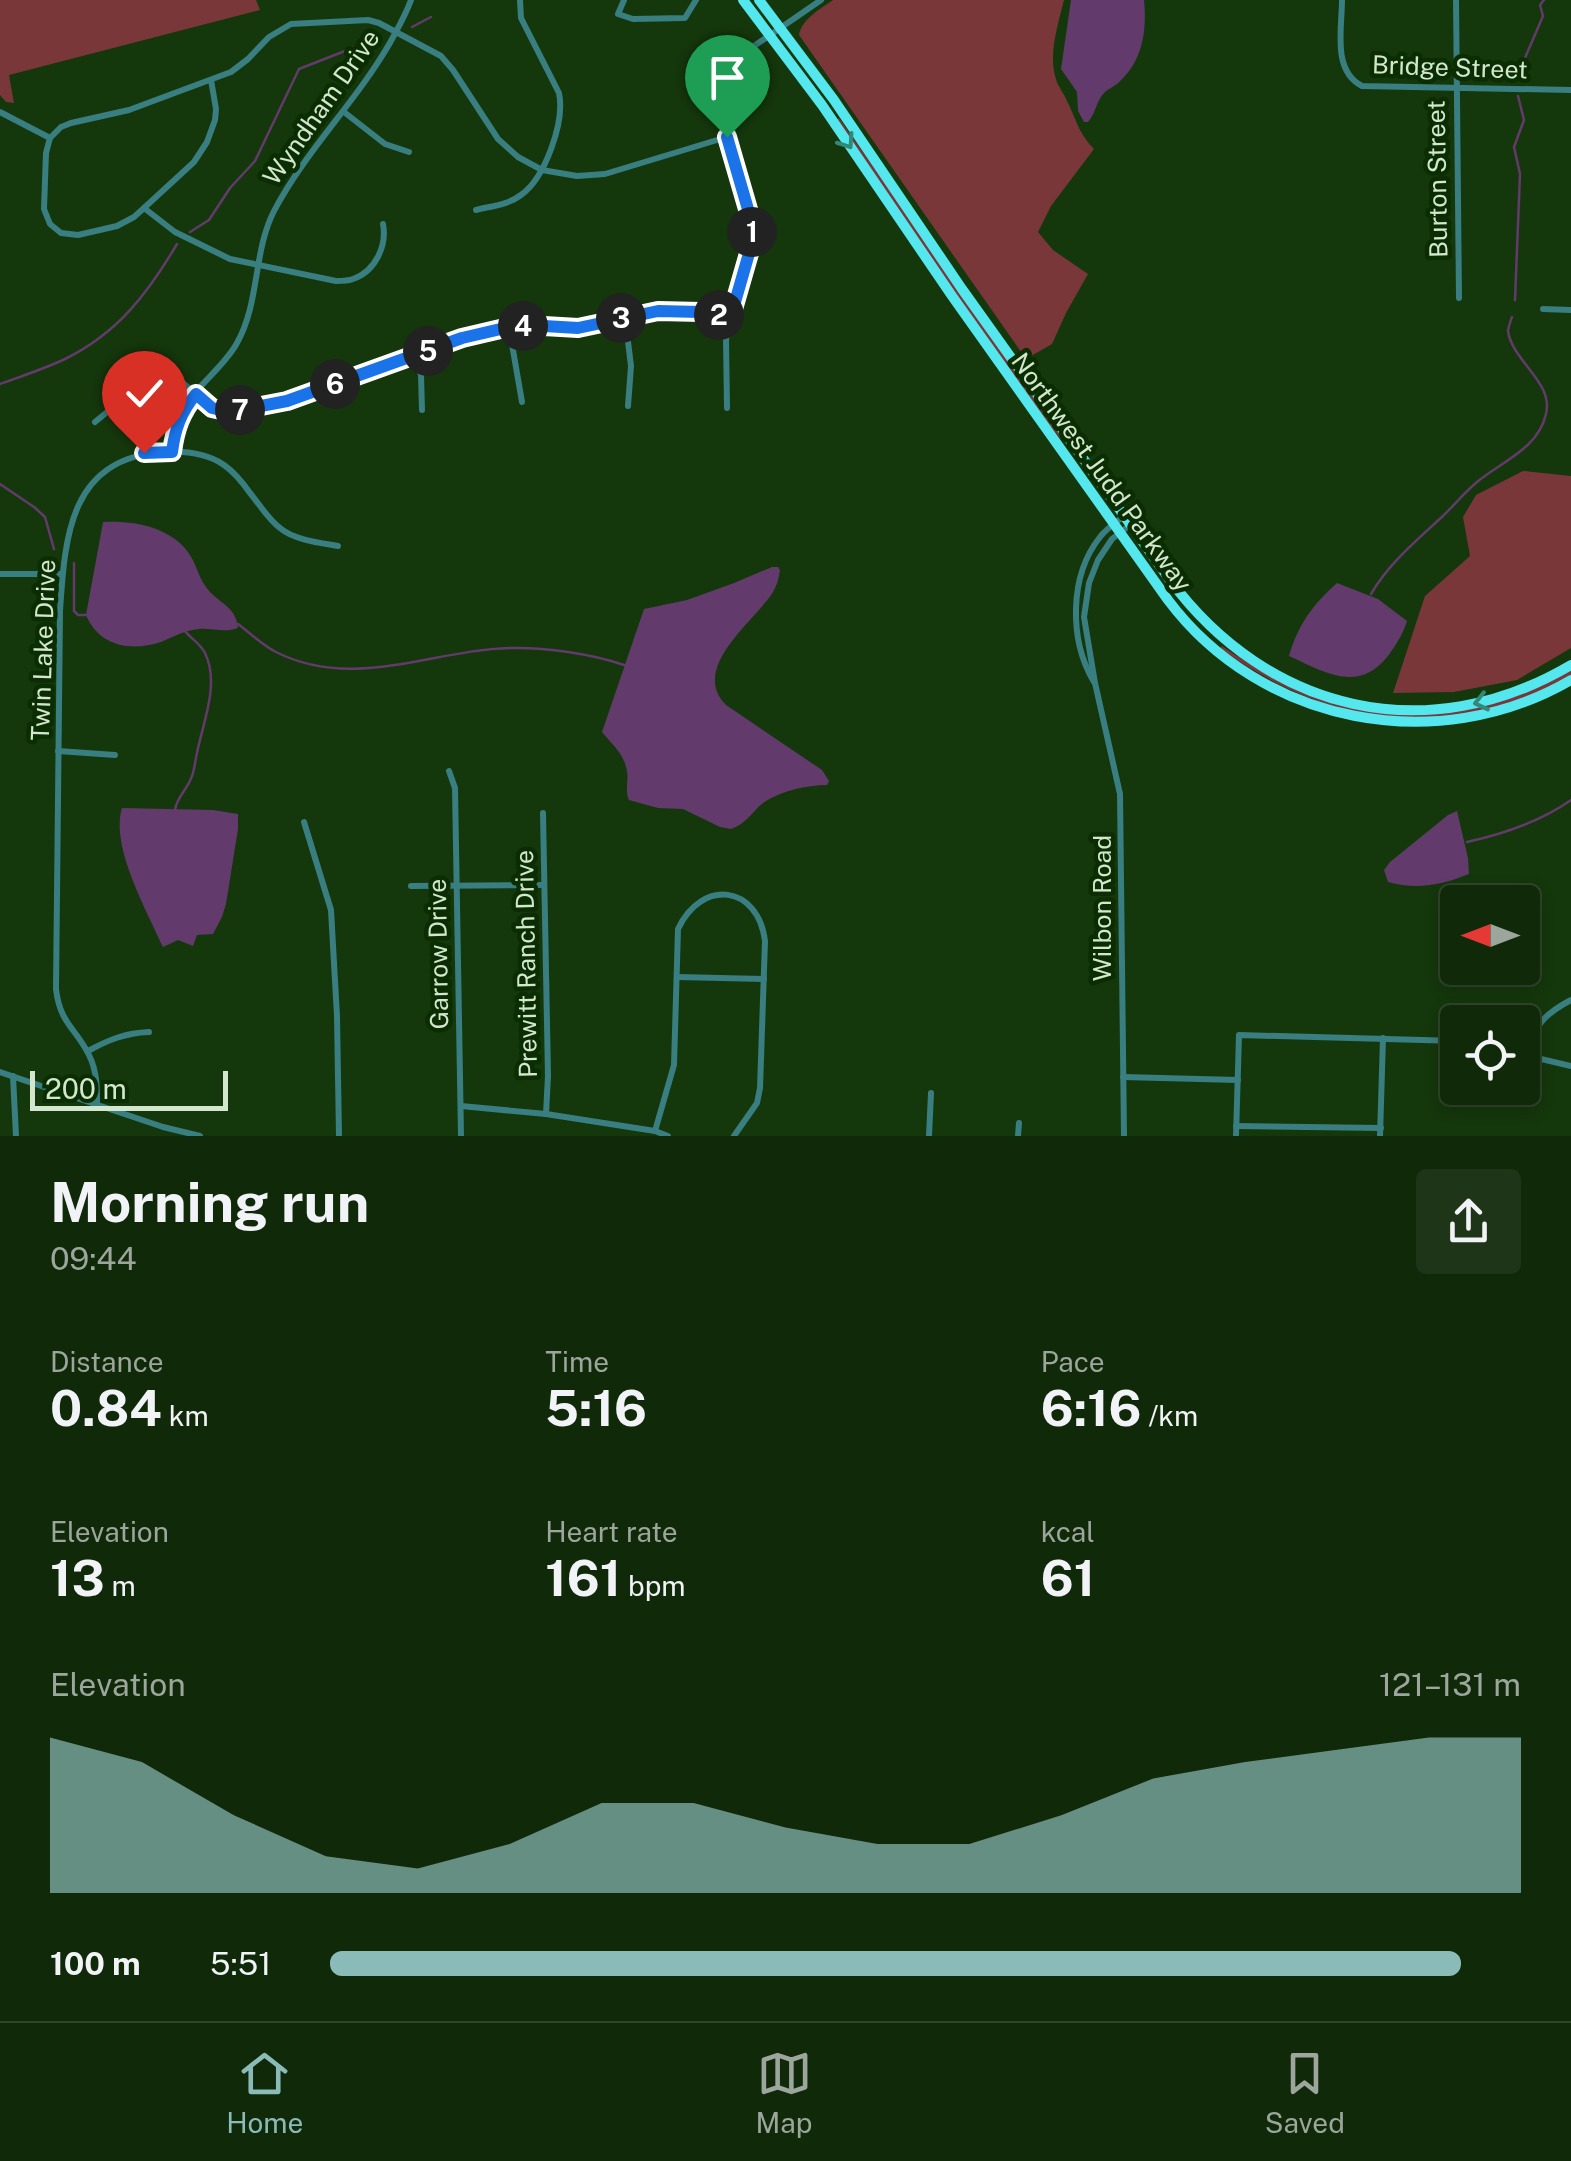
<!DOCTYPE html>
<meta charset="utf-8">
<style>
body{margin:0;font-family:"Public Sans",sans-serif;background:#1e3517;color:#f1f3f6;height:100vh;display:flex;flex-direction:column;font-size:38px;white-space:nowrap}
*{box-sizing:border-box;margin:0}
p{font-size:32px;color:#9ca69c}
.icon{flex:none;width:55px;height:55px;fill:none;stroke:currentColor;stroke-width:2;stroke-linecap:round;stroke-linejoin:round}
.map{position:relative;height:1136px;overflow:hidden}
.side{display:flex;flex-direction:column;background:#102909;flex:1}
.side>*{flex:none}
.needle{width:65px;rotate:270deg}
.tools{position:absolute;left:1440px;top:885px;display:grid;gap:20px}
.tools a{display:grid;place-items:center;width:100px;height:100px;border-radius:10px;background:#102909;box-shadow:0 5px 15px #0003,0 0 0 2px #30452a;font-size:50px}
.scale{position:absolute;left:30px;bottom:25px;width:198px;box-sizing:border-box;padding-left:10px;border:5px solid #d2e7ce;border-top:0;font-size:28px;line-height:35px;white-space:nowrap;color:#d2e7ce;-webkit-text-stroke:8px #0a2d02;paint-order:stroke}
.pin{position:absolute;display:grid;place-items:center;width:85px;height:85px;color:#fff;margin:-102px -42px;border-radius:50% 50% 50% 0;rotate:-45deg;box-shadow:0 0 10px #0007}
.pin .icon{rotate:45deg}
.km{position:absolute;width:50px;height:50px;margin:-25px;border-radius:50%;background:#222;color:#fff;font-size:28px;line-height:50px;text-align:center}
.round{display:grid;place-items:center;flex:none;width:105px;height:105px;border-radius:10px;background:#1e3517}
.headline{display:flex;align-items:center;justify-content:space-between;height:170px;padding:0 50px}
h1{font-size:55px;font-weight:700;line-height:75px}
.metrics{display:grid;grid-template-columns:repeat(3,1fr);gap:15px;height:170px;padding:10px 50px}
.metrics div{display:grid;align-content:center}
.metrics b{font-size:50px;font-weight:700}
.metrics small{font-size:28px;font-weight:400}
.metrics p{font-size:28px}
.chart{height:280px;padding:20px 50px}
.chart p{display:flex;justify-content:space-between}
.chart svg{width:100%;height:180px;margin-top:10px;fill:#8bbbb9;opacity:.7}
ul{padding:0 50px;list-style:none;font-size:32px}
li{display:grid;grid-template-columns:160px 120px 1fr;align-items:center;height:75px}
li i{height:25px;border-radius:12px;background:#8bbbb9}
.tab-bar{display:flex;justify-content:space-around;align-items:center;height:140px;border-top:2px solid #30452a;background:#102909;font-size:28px;color:#9ca69c}
.tab-bar a{display:grid;justify-items:center;gap:5px}
.tab-bar .on{color:#8bbbb9}
.map>svg:first-child{display:block}
.green{fill:#79373a}
.water{fill:#633a6c}
.lines{fill:none;stroke-linecap:round;stroke-linejoin:round}
.stream{stroke:#633a6c;stroke-width:2.5}
.minor{stroke:#397e81;stroke-width:6}
.highway{stroke:#55e7ee;stroke-width:10}
.oneway{stroke:#308a78}
.route-casing{stroke:#fff;stroke-width:20}
.route{stroke:#1a73e8;stroke-width:12}
.labels{text-anchor:middle;stroke-width:9;stroke-linejoin:round;paint-order:stroke}
.street-label{font-size:25px;fill:#d2e7ce;stroke:#0a2d02}
</style>
<div class="map">
<svg width="1571" height="1136" viewBox="0 0 1571 1136">
<rect width="100%" height="100%" fill="#15370c"/>
<g class="green">
<polygon points="0,0 256,0 260,10 9,75 14,103 6,102 0,95"/>
<path d="M833,0H1064C1058,24 1048,55 1056,79C1058,87 1064,93 1067,101C1077,121 1078,132 1094,149L1051,206L1038,232L1053,250L1088,274L1066,313L1052,344L1026,359L799,35C802,19 820,9 833,0Z"/>
<polygon points="839,118 1063,437 1061,439 1049,425 947,282 837,120"/>
<polygon points="1523,471 1571,476 1571,648 1517,680 1454,692 1393,693 1425,596 1470,556 1463,517 1476,495"/>
<path d="M1222,646C1248,663 1273,680 1302,692C1390,730 1489,716 1571,670V676C1546,688 1521,701 1494,708C1395,735 1300,707 1220,648Z"/>
</g>
<g class="water">
<path d="M1071,0H1144C1147,31 1143,62 1117,84C1113,87 1108,89 1104,93C1096,101 1096,113 1088,122H1084L1078,111L1077,92L1061,69Z"/>
<path d="M103,522C133,520 170,527 188,552C196,563 198,576 206,587C217,603 236,605 238,628C225,633 212,628 199,629C185,630 173,637 161,642C130,652 99,646 86,615Z"/>
<path d="M772,567H778L780,570C779,578 777,585 773,592C755,621 689,668 726,705L822,770L829,781L827,785C807,785 780,791 763,803C751,813 746,824 731,829L720,827L683,809L658,808L629,800C624,789 630,779 626,767C623,753 610,742 602,732L644,609L687,600L734,583Z"/>
<path d="M1337,583L1378,599L1407,621C1403,634 1396,645 1388,656C1358,694 1324,672 1289,656C1298,625 1313,604 1337,583Z"/>
<path d="M122,808L213,810L238,814V829L226,904L222,917L213,934L197,935L193,946L178,940L163,947C147,911 110,846 122,808Z"/>
<path d="M1457,811L1468,858L1469,874C1442,885 1417,890 1388,882L1384,870L1390,862L1448,815Z"/>
</g>
<g class="lines">
<g class="stream">
<polyline points="412,27 431,17"/>
<polyline points="1515,81 1543,16 1540,5 1544,0"/>
<polyline points="190,232 209,220 230,188 255,161 299,69 373,40"/>
<polyline points="1515,300 1520,174 1514,147 1524,120 1518,96"/>
<path d="M0,384C22,376 44,369 65,359C118,333 148,293 177,244"/>
<polyline points="0,484 34,507 45,517 54,549"/>
<polyline points="74,563 74,611 78,615 88,615"/>
<path d="M1371,594C1389,563 1417,540 1444,515C1455,504 1465,492 1477,482C1502,461 1538,449 1546,414C1554,382 1512,361 1508,331C1508,329 1511,319 1512,317"/>
<path d="M238,624C250,633 262,645 276,652C353,691 431,650 510,648C545,647 592,654 624,665"/>
<path d="M175,810C177,796 188,789 192,776C195,768 195,761 197,753C203,722 220,684 205,653C200,643 190,638 184,630"/>
<path d="M1467,842C1503,834 1540,822 1571,800"/>
</g>
<g class="minor">
<polyline points="624,0 618,14 633,19 685,18 696,0"/>
<path d="M1342,0C1342,28 1332,71 1362,86L1571,90"/>
<polyline points="1456,0 1459,298"/>
<polyline points="211,80 216,109 215,120 207,142 194,162 144,208 134,217 117,226 78,235 61,233 50,224 44,209 46,153 50,138 61,127 71,123 129,110 231,72 248,59 269,37 291,24 368,20 379,23 441,56 453,70 498,139 518,157 542,170 577,176 605,174 727,137"/>
<polyline points="0,112 50,138"/>
<polyline points="344,112 385,144 409,152"/>
<path d="M144,208L175,232L230,259L336,281C342,281 348,281 353,279C376,271 387,245 383,224"/>
<path d="M476,210C491,206 508,205 521,195C545,178 565,122 559,93L521,18L520,0"/>
<polyline points="1543,309 1571,310"/>
<polyline points="625,317 631,366 628,406"/>
<polyline points="509,327 522,402"/>
<polyline points="415,356 421,375 422,410"/>
<polyline points="727,408 726,339 750,251 752,223 720,113 720,91 726,72 738,57 821,0"/>
<polyline points="95,422 129,394 154,377 164,375 173,378 183,383 212,408 230,412 287,401 462,338 509,327 578,328 658,311 701,312 731,316"/>
<path d="M172,452C174,437 177,421 184,408C198,384 224,367 237,343C260,302 253,252 274,211C306,150 357,101 391,41C398,28 406,14 411,0"/>
<polyline points="0,574 62,574"/>
<path d="M1094,682C1069,640 1069,576 1100,537C1106,529 1115,523 1124,516"/>
<polyline points="58,751 115,755"/>
<polyline points="449,771 455,788 461,1136"/>
<polyline points="543,813 548,1076 546,1114"/>
<polyline points="304,822 331,910 337,1016 339,1136"/>
<polyline points="411,886 544,885"/>
<polyline points="677,977 764,979"/>
<path d="M88,1051C108,1040 125,1033 149,1032"/>
<polyline points="1524,1055 1571,1066"/>
<path d="M1525,1056C1534,1026 1544,1014 1571,1000"/>
<polyline points="0,1072 163,1127 200,1136"/>
<polyline points="13,1076 16,1136"/>
<polyline points="1123,1077 1238,1080"/>
<path d="M97,1104C97,1087 97,1071 89,1055C76,1028 60,1024 56,989L60,611C65,535 70,457 165,452C185,451 207,453 224,465C234,472 243,483 250,493C260,505 268,519 280,528C294,540 321,543 338,546"/>
<polyline points="461,1106 546,1114 655,1131 668,1136"/>
<polyline points="1236,1126 1381,1128"/>
<path d="M655,1131L674,1065L678,929C702,878 758,885 765,941L760,1088L757,1103L734,1136"/>
<polyline points="929,1136 931,1093"/>
<polyline points="1018,1136 1019,1123"/>
<polyline points="1124,1136 1120,794 1095,683 1084,617 1089,583 1098,560 1112,539 1130,525"/>
<polyline points="1236,1136 1239,1035 1458,1041"/>
<polyline points="1380,1136 1383,1038"/>
</g>
<g class="highway">
<path d="M743,0L822,105L952,296L1168,600C1261,724 1437,758 1571,680"/>
<path d="M759,0L834,100L962,289L1170,580C1268,712 1427,750 1571,665"/>
</g>
</g>
<defs><path id="oneway-chevron" d="M-2-3.5L2.5 0L-2 3.5" fill="none" stroke-width="1.6" stroke-linecap="round" stroke-linejoin="round" transform="scale(2.5)"/></defs>
<g class="oneway">
<use href="#oneway-chevron" transform="translate(847 142) rotate(56)"/>
<use href="#oneway-chevron" transform="translate(1481 702) rotate(167)"/>
</g>
<g class="lines">
<g class="route-casing">
<path id="route" d="M144,453L172,452C175,429 181,412 196,394L212,408L230,412L287,401L462,338L509,327L544,326L578,328L658,311L701,312L731,316L750,250L752,223L727,137"/>
</g>
<use href="#route" class="route"/>
</g>
<g class="labels">
<g class="street-label">
<text transform="translate(1450 67) rotate(2)" y="9">Bridge Street</text>
<text transform="translate(321 107) rotate(-55)" y="9">Wyndham Drive</text>
<text transform="translate(1437 179) rotate(-91)" y="9">Burton Street</text>
<text transform="translate(1102 472) rotate(54)" y="9">Northwest Judd Parkway</text>
<text transform="translate(43 650) rotate(-88)" y="9">Twin Lake Drive</text>
<text transform="translate(1102 908) rotate(-90)" y="9">Wilbon Road</text>
<text transform="translate(438 954) rotate(-91)" y="9">Garrow Drive</text>
<text transform="translate(526 964) rotate(-91)" y="9">Prewitt Ranch Drive</text>
</g>
</g>
</svg>
<div class="tools">
<a><svg class="needle" viewBox="-14 -14 28 28"><path d="M0-13l5 13h-10z" fill="#e53935"/><path d="M0 13l5-13h-10z" fill="#9ca69c"/></svg></a>
<a><svg class="icon" aria-label="locate" viewBox="0 0 24 24"><circle cx="12" cy="12" r="6"/><path d="M12 2v4M12 18v4M2 12h4M18 12h4"/></svg></a>
</div>
<div class="scale">200 m</div>
<div class="pin" style="left:727px;top:137px;background:#1e9e55"><svg class="icon" aria-label="arrive" viewBox="0 0 24 24"><path d="M6 21V4h12l-3 4 3 4H6"/></svg></div>
<div class="pin" style="left:144px;top:453px;background:#d93025"><svg class="icon" aria-label="check" viewBox="0 0 24 24"><path d="M5 12l5 5 9-10"/></svg></div>
<b class="km" style="left:752px;top:232px">1</b>
<b class="km" style="left:719px;top:315px">2</b>
<b class="km" style="left:621px;top:318px">3</b>
<b class="km" style="left:523px;top:326px">4</b>
<b class="km" style="left:428px;top:351px">5</b>
<b class="km" style="left:335px;top:384px">6</b>
<b class="km" style="left:240px;top:410px">7</b>
</div>
<section class="side">
<div class="headline"><div><h1>Morning run</h1><p>09:44</p></div><a class="round"><svg class="icon" aria-label="share" viewBox="0 0 24 24"><path d="M12 15V3M7 8l5-5 5 5M5 13v7h14v-7"/></svg></a></div>
<div class="metrics">
<div><p>Distance</p><b>0.84<small> km</small></b></div>
<div><p>Time</p><b>5:16</b></div>
<div><p>Pace</p><b>6:16<small> /km</small></b></div>
</div>
<div class="metrics">
<div><p>Elevation</p><b>13<small> m</small></b></div>
<div><p>Heart rate</p><b>161<small> bpm</small></b></div>
<div><p>kcal</p><b>61</b></div>
</div>
<div class="chart"><p><span>Elevation</span>121–131 m</p>
<svg viewBox="0 0 160 44" preserveAspectRatio="none"><path d="M0 44V6L10 12L20 25L30 35L40 38L50 32L60 22L70 22L80 28L90 32L100 32L110 25L120 16L130 12L140 9L150 6L160 6V44z"/></svg>
</div>
<ul>
<li><b>100 m</b>5:51<i style="width:95%"></i></li>
</ul>
</section>
<nav class="tab-bar">
<a class="on"><svg class="icon" aria-label="home" viewBox="0 0 24 24"><path d="M3 11l9-7 9 7M6 9v11h12V9"/></svg>Home</a>
<a><svg class="icon" aria-label="map" viewBox="0 0 24 24"><path d="M3 6l6-2 6 2 6-2v14l-6 2-6-2-6 2zM9 4v14M15 6v14"/></svg>Map</a>
<a><svg class="icon" aria-label="saved" viewBox="0 0 24 24"><path d="M7 4h10v16l-5-4-5 4z"/></svg>Saved</a>
</nav>
